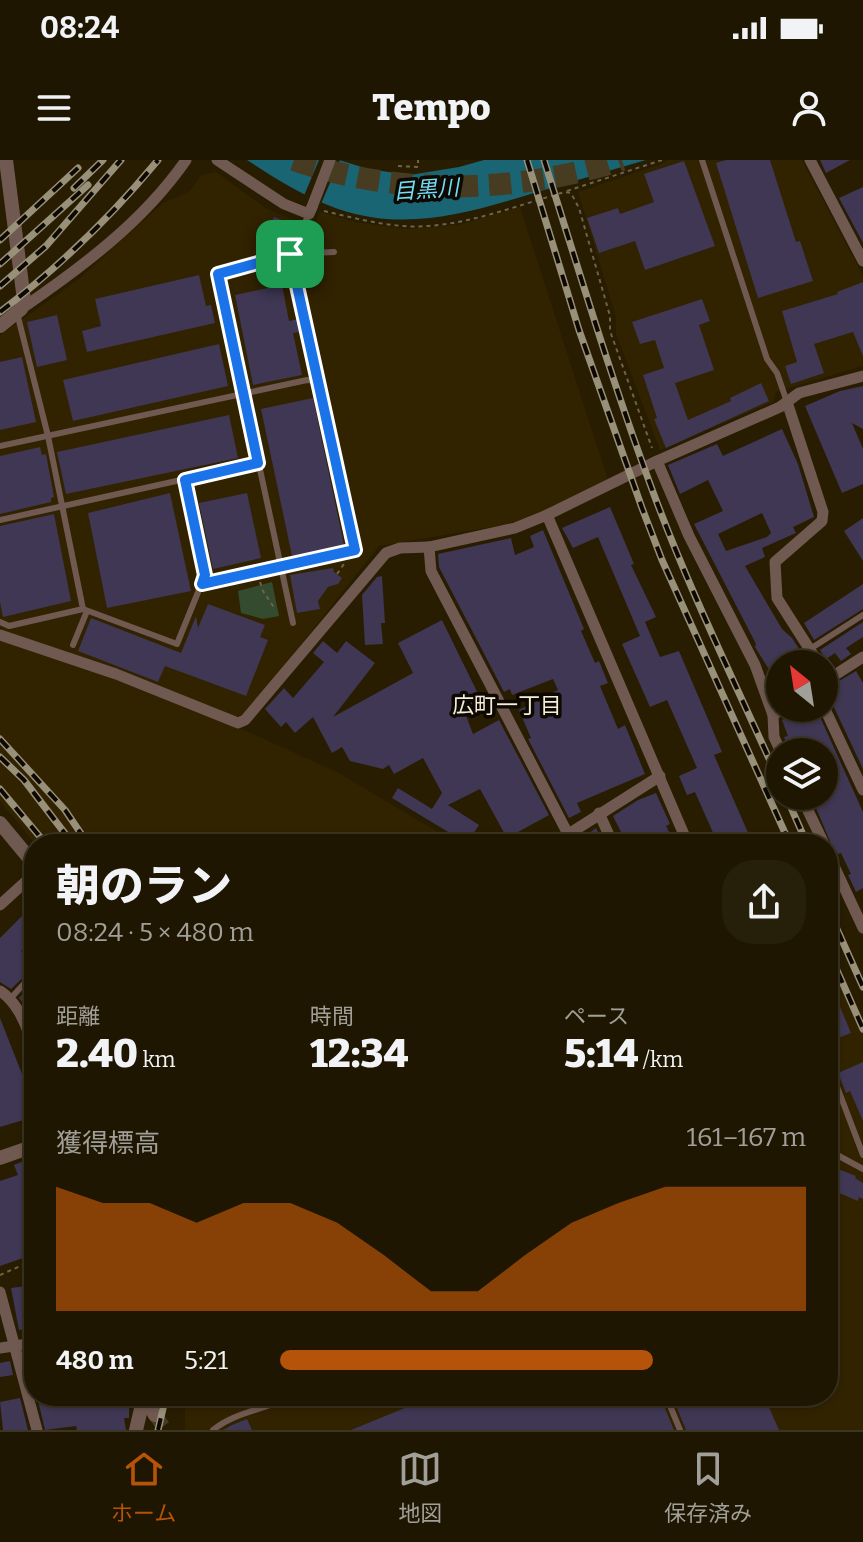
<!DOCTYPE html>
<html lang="ja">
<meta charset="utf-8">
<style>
body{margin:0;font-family:Bitter,"Noto Sans JP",serif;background:#261f0a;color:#f1f3f6;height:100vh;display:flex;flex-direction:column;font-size:30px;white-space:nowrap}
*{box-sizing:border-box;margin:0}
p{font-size:26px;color:#a19f99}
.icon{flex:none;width:44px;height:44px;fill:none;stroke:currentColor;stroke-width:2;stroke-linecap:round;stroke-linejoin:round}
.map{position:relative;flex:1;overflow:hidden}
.side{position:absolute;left:24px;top:674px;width:814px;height:572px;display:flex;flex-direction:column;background:#1e1600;border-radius:32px;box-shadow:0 2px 6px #0004,0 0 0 2px #3c3522}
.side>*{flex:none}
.needle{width:52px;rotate:330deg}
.fabs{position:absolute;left:766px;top:490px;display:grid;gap:16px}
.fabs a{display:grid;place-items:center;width:72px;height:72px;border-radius:50%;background:#1e1600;box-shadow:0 2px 6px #0004,0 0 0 2px #3c3522;font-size:40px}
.pin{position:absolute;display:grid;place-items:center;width:68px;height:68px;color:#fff;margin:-34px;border-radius:16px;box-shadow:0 4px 12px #0006}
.round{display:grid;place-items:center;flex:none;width:84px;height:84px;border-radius:32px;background:#261f0a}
.headline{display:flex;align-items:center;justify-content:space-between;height:136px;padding:0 32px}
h1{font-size:44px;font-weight:800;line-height:60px}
.figures{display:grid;grid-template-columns:repeat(3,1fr);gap:12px;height:136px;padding:8px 32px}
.figures div{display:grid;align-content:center}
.figures b{font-size:40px;font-weight:800}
.figures small{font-size:22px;font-weight:400}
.figures p{font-size:22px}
.chart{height:224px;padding:16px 32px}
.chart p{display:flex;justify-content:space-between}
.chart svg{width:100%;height:144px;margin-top:8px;fill:#b45309;opacity:.7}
ul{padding:0 32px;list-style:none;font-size:26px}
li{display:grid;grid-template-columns:128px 96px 1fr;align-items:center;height:60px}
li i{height:20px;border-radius:10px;background:#b45309}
.status{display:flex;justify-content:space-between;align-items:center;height:56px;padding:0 40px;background:#1e1600;direction:ltr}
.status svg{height:22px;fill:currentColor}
header{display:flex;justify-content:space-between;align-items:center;height:104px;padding:0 32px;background:#1e1600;font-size:36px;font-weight:800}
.dock{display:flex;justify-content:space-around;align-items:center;height:112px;border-top:2px solid #3c3522;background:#1e1600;font-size:22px;color:#a19f99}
.dock a{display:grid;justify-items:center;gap:4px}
.dock .current{color:#b45309}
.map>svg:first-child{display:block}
.built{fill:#312200}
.green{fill:#344b30}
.water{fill:#196574}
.pier{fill:#281d00}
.building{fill:#3f3753;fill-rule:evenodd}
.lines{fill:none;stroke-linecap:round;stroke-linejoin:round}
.tertiary-tunnel{stroke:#473c21;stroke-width:14;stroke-dasharray:14 7;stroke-linecap:butt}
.motorway-tunnel{stroke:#473c21;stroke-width:22;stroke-dasharray:22 11;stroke-linecap:butt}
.path{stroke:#6d644a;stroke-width:2;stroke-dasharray:4 4;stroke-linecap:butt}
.service{stroke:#705950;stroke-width:6}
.minor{stroke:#705950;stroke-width:11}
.tertiary{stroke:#705950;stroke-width:14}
.rail-casing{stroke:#989079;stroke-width:7}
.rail{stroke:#0d0801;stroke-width:4;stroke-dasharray:12;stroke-linecap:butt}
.minor-bridge{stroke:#705950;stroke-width:11}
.route-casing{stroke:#fff;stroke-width:16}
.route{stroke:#1a73e8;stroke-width:10}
.labels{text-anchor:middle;stroke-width:7;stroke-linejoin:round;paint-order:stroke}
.water-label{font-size:22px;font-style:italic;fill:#72def6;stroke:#0d0801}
.neighbourhood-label{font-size:22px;fill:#f4eddb;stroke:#0d0801}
</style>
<div class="status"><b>08:24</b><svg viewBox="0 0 49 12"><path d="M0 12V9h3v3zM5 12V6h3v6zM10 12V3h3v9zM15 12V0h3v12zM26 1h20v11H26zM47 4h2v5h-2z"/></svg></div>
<header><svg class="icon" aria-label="menu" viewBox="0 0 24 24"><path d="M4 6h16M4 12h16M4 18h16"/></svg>Tempo<svg class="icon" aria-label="person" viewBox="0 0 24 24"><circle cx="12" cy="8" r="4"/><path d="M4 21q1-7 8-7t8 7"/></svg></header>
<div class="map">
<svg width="863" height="1270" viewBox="0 0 863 1270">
<rect width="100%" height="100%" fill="#281d00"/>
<g class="built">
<polygon points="667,0 802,0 863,116 863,206 776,232 773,242 660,290 616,174 616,157 578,32 659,5"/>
<polygon points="216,12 267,49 313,68 320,52 356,62 406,69 459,65 520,47 608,320 547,352 504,365 379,386 245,555 233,557 0,471 0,175 80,118 163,43 190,31 201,15"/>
<polygon points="0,479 193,547 337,612 458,684 35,684 0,641"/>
<polygon points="828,792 863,867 863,1270 185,1270 185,1236 828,1236"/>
</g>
<polygon class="green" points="272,422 279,456 263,459 241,453 238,431"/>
<path class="water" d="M247,0H339L368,9L410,15L459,7L484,0H646C608,11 571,22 534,33C469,53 405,72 338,49C304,37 276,19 247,0Z"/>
<polygon class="pier" points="319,0 340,0 320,46 303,38"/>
<g class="building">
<polygon points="726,0 770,0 796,82 800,81 813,121 758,138 716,3"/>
<polygon points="820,0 850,0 826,13"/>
<polygon points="684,1 715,86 645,110 635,81 599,93 587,58 618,48 620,54 654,42 644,14"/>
<polygon points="863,27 863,83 839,38"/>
<polygon points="274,57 297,66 290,80 268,70"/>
<polygon points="308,71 318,75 313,87 301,84"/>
<polygon points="199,115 206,146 211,145 215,163 87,192 82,171 101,166 95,139"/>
<polygon points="863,122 863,196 853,172 814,184 824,213 791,224 785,206 797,202 782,151 838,134 837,132"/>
<polygon points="282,125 289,161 298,159 301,172 293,173 302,215 253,225 235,135"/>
<polygon points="702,139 710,161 699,165 714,210 675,223 688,260 731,241 730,238 761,223 769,241 666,288 654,259 657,258 643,215 664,208 655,180 640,184 632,162"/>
<polygon points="57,155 67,200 37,207 27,162"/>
<polygon points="219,184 228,226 73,261 63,220"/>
<polygon points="22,197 36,262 0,270 0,202"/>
<polygon points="863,226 863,269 852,263 863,289 863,324 842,333 805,246 840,231"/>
<polygon points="313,238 344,385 292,396 261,249"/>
<polygon points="229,255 238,298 66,334 57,292"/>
<path d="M782,269L798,304L814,357L793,367L796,373L762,388L765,397L745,406L782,469L792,478L809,504H780V527L755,487L756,484L694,364L723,351L708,320L680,334L668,305L717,284L723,296L725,295ZM762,353L771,373L767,377L726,391L718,374Z"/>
<polygon points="40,287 42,295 46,294 54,337 51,338 51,342 0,354 0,296"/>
<polygon points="170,333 191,431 107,448 88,353"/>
<polygon points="247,333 261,398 213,409 199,343"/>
<polygon points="610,347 634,404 631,405 656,457 645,462 660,497 679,491 722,592 714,595 753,684 718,684 695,632 687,635 679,616 697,608 667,540 650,547 622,484 640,476 598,377 573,388 562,368"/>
<polygon points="54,354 71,441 3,457 0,442 0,366"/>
<polygon points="863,358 863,401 844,371"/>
<polygon points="543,370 584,469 581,471 595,503 599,501 608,523 600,526 618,569 625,565 645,614 577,643 581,652 569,658 528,579 531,578 519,550 558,530 553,519 512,535 510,529 504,532 439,407 438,394 511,378 515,395 534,387 530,376"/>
<polygon points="333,408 334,412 342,418 338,424 328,427 318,441 320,449 297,453 290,415"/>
<polygon points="382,416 385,463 381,463 383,484 365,485 362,435 377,417"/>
<polygon points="863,424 863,449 814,480 804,463"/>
<polygon points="208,444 265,465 260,477 268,480 246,536 165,506 158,522 78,491 91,458 181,493 196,456 198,468"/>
<polygon points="442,460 484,546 465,553 473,574 499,560 549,655 507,678 480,629 448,645 479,665 473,674 489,684 468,684 392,638 398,628 432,649 442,633 423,598 394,614 389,605 383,609 350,601 342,587 332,593 313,557 295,573 286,562 281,567 265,549 284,528 293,538 324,502 313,493 323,481 337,493 346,481 375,503 333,557 413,513 398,483"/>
<polygon points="863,462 863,477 846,488 851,494 841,501 835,493 826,499 820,490"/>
<polygon points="856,511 863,523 863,609 832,543 824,539 824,530"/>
<polygon points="806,548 816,548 863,652 863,728 856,732 848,715 851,714 841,693 838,694 832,686 811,636 824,636 824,592 791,592 784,577 788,576 782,560"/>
<polygon points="656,633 670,664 666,666 675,684 627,684 613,656 638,640"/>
<polygon points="596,668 604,684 577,684 585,676"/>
<polygon points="34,744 34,778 21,791 34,807 11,829 0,822 0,778"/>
<polygon points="828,818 851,873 828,882"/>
<polygon points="34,822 34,833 24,844 19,838"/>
<polygon points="0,858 33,942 23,946 27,959 0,967"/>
<polygon points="863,902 863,961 850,931 846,933 838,913"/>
<polygon points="828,920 835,937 830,939 840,962 828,967"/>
<polygon points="34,997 34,1090 25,1093 26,1097 0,1106 0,1021 18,1015 14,1005"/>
<polygon points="838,1009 856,1016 855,1018 863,1023 863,1039 859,1037 858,1041 830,1029"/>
<polygon points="34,1125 34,1168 19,1170 11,1128"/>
<polygon points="10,1201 13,1215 0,1217 0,1203"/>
<polygon points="37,1236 130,1236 131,1246 129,1248 129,1258 124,1258 126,1270 77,1270 76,1266 45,1270"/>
<polygon points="434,1236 660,1236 674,1270 351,1270"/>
<polygon points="672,1236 764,1236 779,1270 686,1270"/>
<polygon points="20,1238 28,1270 3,1270 0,1242"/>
<polygon points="247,1259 252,1270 223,1270 232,1265"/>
</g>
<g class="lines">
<polyline class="tertiary-tunnel" points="155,1255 166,1270"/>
<path class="motorway-tunnel" d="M294,0C398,37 518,33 622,0"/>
<g class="path">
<polyline points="398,6 418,7 418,0"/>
<polyline points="567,31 662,0"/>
<path d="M324,51C350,57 376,64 403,66C457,70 514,46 565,32L571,33L579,48L610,156V171L652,288"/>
<polyline points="337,414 346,401"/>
<polyline points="260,422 263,431 275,449"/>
<polyline points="0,1115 34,1100"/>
</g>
<g class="service">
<polyline points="702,0 767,199 777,213 787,242"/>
<polyline points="17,153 48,276 83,449"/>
<polyline points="0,286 307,220 319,221"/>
<polyline points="0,360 258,303"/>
<polyline points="202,424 355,390 290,94 309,54"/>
<polyline points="0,462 9,466 83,449 177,484 205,415 185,320"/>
<polyline points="293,463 218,114 290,94 334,92"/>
<polyline points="73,485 87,451"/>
<polyline points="810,489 863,455"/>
<polyline points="10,839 34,813"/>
<polyline points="828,903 863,995"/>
<polyline points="828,990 863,1009"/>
<polyline points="341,1236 360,1240 369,1236"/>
<polyline points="666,1236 680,1270"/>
<polyline points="318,1240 338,1236"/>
<path d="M213,1270C233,1253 260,1251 284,1239L282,1236"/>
</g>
<g class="minor">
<polyline points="217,0 284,44 309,54 312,47"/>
<polyline points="810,0 863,101"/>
<path d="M21,149C82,107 143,62 186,0"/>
<polyline points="787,242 823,352 822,361 775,402 777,438 819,504"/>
<polyline points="657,301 689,376 755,505 773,555"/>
<polyline points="547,355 688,684"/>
<polyline points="429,387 431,411 568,674"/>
<polyline points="0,475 116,514 238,563 245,560 386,393 400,388 429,387 515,368 547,355 657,301 780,247 799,233 863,216"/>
<polyline points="824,522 863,497"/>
<polyline points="824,547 863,630"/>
<polyline points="781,592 774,577 773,555 784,548"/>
<polyline points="801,636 824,684"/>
<polyline points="599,653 613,684"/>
<polyline points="553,684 660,616"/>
<polyline points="828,693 863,768"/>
<polyline points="0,745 34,714"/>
<path d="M0,831C14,840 24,858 29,875C32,885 30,897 34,908"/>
<polyline points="0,1132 37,1270"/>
<polyline points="0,1188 34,1183"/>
</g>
<g class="tertiary">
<polyline points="0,166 21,149 24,140 6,0"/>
<polyline points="0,663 34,704"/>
<polyline points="0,998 34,986"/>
<polyline points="144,1238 155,1255"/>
<polyline points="136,1270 144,1236"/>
</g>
<g class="rail-casing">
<g id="rail">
<polyline points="527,0 579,170 642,348 662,400 790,684"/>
<path d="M544,0C580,114 614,228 656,340C692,436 738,529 780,623"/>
<polyline points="74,28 103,0"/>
<polyline points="0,80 78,8"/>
<polyline points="0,104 88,25"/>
<polyline points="0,126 46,86 121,0"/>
<path d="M0,152C59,107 111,57 158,0"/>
<polyline points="0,579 65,650 88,684"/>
<polyline points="0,597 24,620 73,684"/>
<polyline points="0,629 46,684"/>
<polyline points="786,636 807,684"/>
<polyline points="828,749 863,827"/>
<polyline points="828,790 863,869"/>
<polyline points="158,1270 166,1236"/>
</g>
</g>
<use href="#rail" class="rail"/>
<polyline class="minor-bridge" points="312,47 330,0"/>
</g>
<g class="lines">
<g class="route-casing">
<polygon id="route" points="290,94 355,390 202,424 205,415 185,320 258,303 218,114"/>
</g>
<use href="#route" class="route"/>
</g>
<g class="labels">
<g class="water-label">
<text transform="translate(426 29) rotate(-4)" y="8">目黒川</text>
</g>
<g class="neighbourhood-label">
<text x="507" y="553">広町一丁目</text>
</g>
</g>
</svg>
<div class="fabs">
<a><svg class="needle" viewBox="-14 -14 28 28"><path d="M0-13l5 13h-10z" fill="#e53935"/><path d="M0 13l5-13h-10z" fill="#a19f99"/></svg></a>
<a><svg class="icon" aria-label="layers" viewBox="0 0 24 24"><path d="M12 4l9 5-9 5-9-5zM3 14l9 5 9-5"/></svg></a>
</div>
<div class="pin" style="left:290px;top:94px;background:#1e9e55"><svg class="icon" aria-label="arrive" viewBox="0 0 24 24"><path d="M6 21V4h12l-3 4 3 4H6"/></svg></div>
<section class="side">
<div class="headline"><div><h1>朝のラン</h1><p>08:24 · 5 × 480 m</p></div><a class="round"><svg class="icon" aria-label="share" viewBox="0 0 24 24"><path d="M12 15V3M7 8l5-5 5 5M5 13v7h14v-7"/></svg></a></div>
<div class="figures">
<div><p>距離</p><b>2.40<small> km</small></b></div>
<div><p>時間</p><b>12:34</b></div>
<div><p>ペース</p><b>5:14<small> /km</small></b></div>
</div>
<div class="chart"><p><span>獲得標高</span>161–167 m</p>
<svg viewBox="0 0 160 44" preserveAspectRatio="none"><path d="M0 44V6L10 11L20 11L30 17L40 11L50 11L60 17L70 27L80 38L90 38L100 27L110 17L120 11L130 6L140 6L150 6L160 6V44z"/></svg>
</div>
<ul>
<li><b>480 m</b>5:21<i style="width:71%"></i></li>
</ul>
</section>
</div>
<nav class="dock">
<a class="current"><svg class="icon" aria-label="home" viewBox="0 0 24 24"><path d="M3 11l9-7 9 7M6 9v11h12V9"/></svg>ホーム</a>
<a><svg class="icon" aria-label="map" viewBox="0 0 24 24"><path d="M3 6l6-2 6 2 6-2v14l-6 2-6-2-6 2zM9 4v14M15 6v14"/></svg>地図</a>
<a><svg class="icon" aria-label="saved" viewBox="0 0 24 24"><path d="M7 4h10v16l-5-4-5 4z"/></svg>保存済み</a>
</nav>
